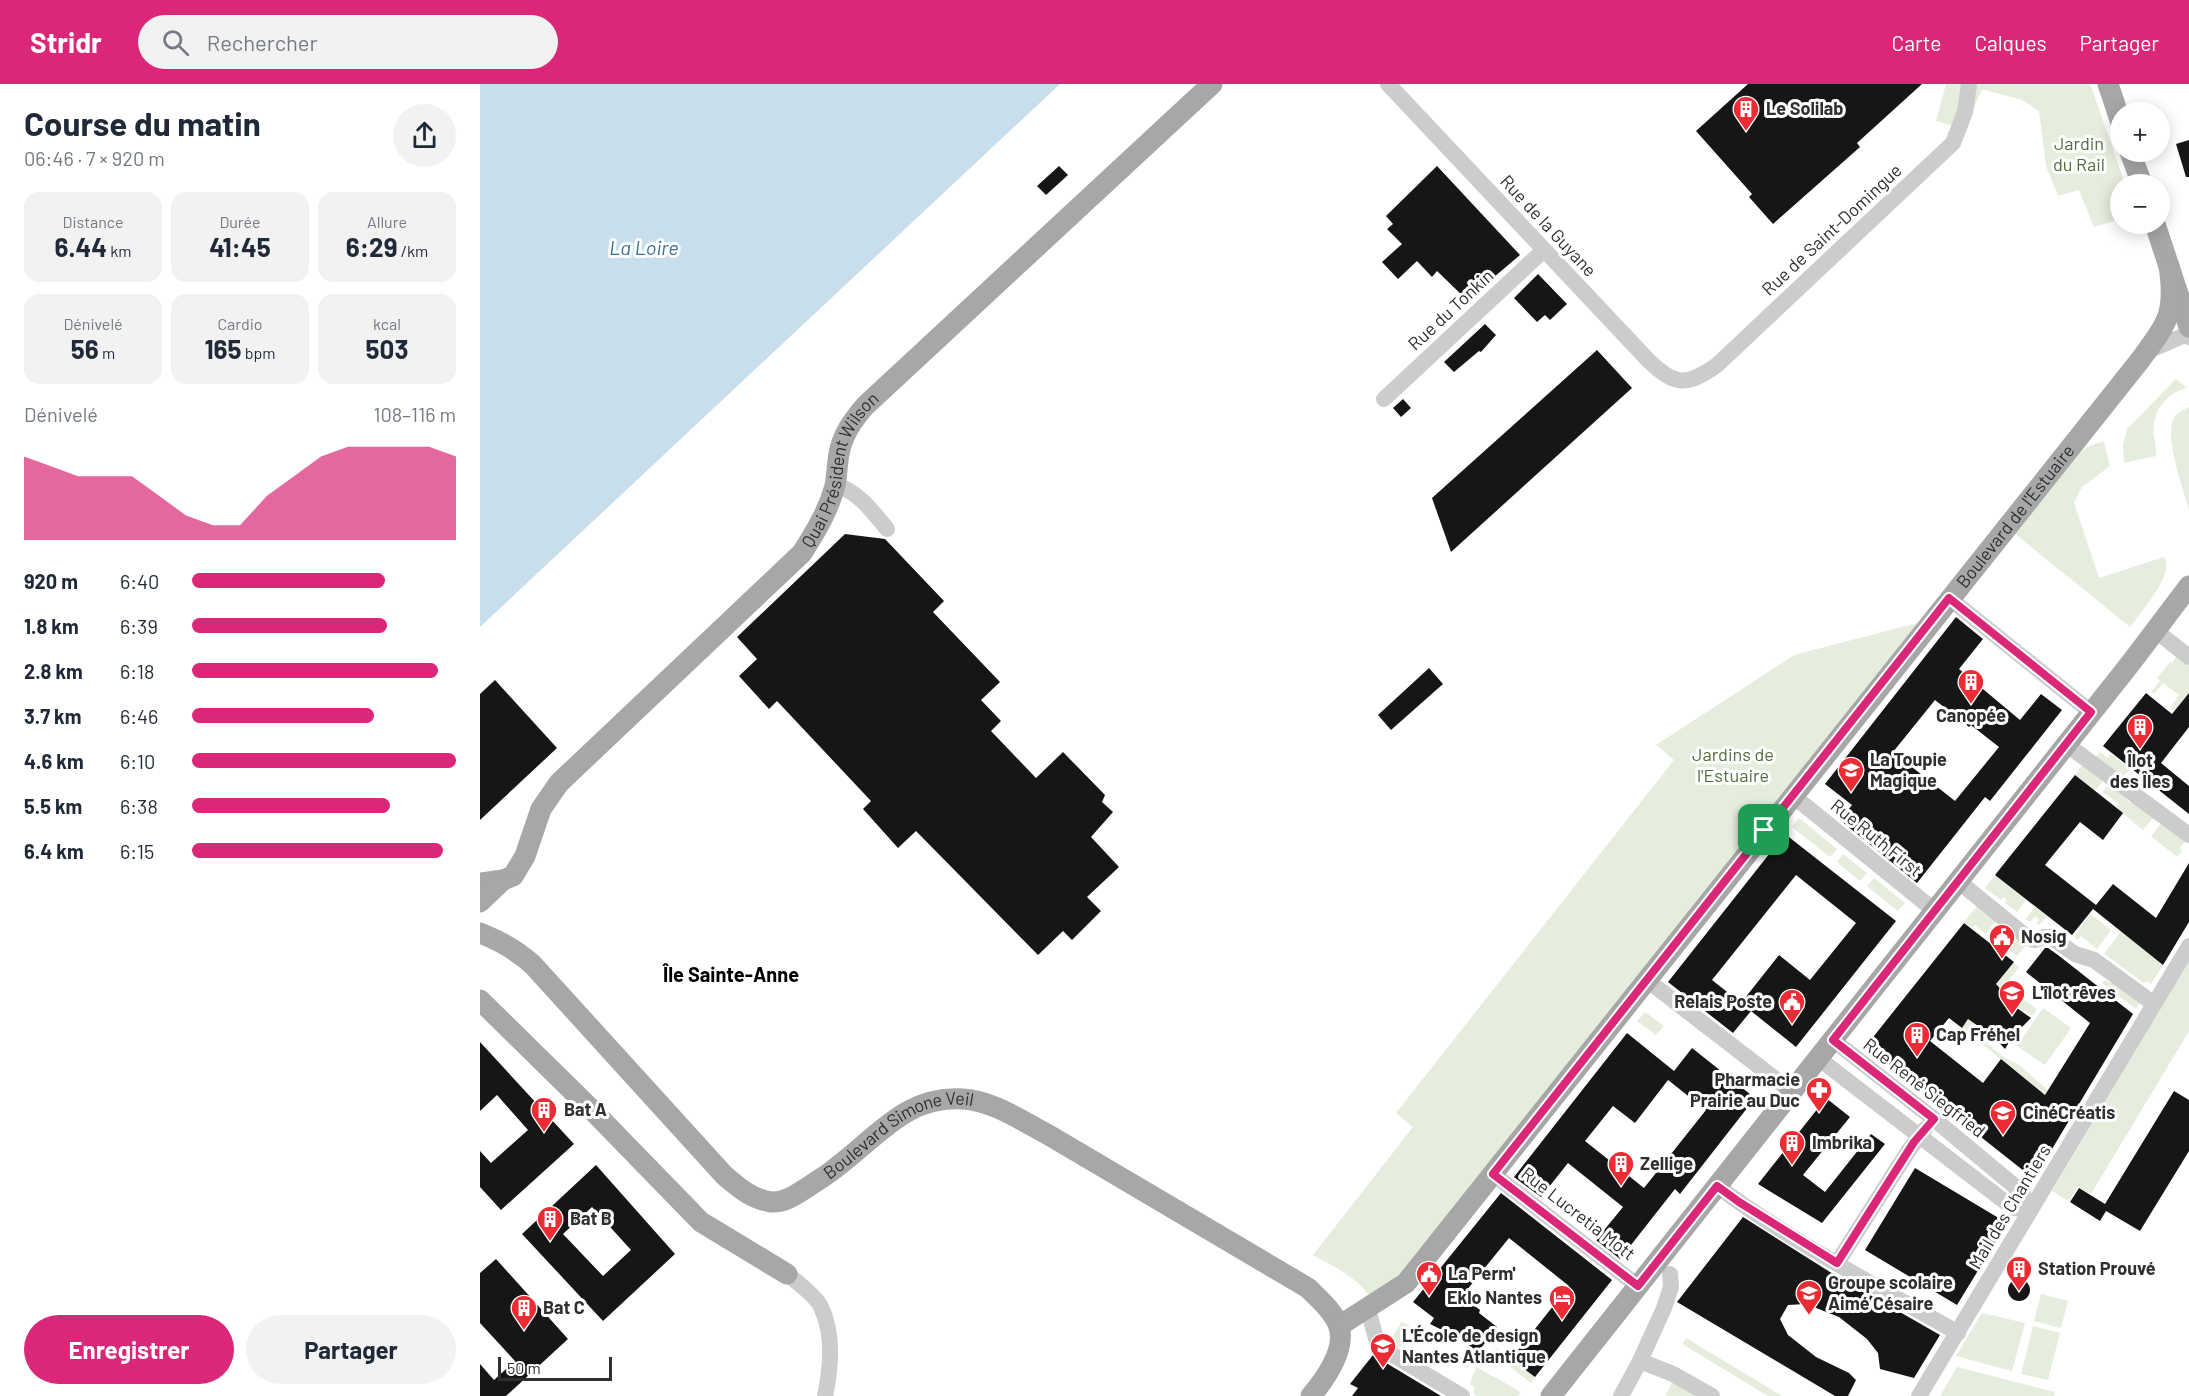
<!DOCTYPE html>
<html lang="fr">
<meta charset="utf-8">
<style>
body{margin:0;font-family:Barlow,sans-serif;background:#f2f2f3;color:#1f2937;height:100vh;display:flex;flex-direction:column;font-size:22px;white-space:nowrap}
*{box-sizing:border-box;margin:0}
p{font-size:20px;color:#747a83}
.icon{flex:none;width:33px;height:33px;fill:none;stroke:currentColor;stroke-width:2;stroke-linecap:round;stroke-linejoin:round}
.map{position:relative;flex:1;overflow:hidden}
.drawer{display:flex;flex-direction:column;background:#fff;width:480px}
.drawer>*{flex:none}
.tools{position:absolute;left:1630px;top:18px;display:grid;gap:12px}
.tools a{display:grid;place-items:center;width:60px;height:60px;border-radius:50%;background:#fff;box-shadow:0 3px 15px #0003;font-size:30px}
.scale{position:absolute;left:18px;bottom:15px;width:114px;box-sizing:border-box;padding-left:6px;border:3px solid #2f2f2f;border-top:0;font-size:16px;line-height:21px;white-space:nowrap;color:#2f2f2f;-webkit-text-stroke:4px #fff;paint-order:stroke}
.pin{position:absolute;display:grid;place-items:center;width:51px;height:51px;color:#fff;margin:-26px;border-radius:12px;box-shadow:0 3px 9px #0006}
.round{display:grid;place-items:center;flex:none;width:63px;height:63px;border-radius:32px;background:#f2f2f3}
.summary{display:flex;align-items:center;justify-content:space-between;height:102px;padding:0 24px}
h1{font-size:33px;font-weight:700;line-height:45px}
.figures{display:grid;grid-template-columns:repeat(3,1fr);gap:9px;height:102px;padding:6px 24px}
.figures div{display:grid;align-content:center;border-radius:15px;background:#f2f2f3;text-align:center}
.figures b{font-size:26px;font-weight:700}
.figures small{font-size:16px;font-weight:400}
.figures p{font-size:16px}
.chart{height:168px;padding:12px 24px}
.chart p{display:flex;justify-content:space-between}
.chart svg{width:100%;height:108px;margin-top:6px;fill:#db2777;opacity:.7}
.action{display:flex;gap:12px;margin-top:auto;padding:12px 24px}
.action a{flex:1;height:69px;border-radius:36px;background:#db2777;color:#fff;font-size:24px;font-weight:700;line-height:69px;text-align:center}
.action a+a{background:#f2f2f3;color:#1f2937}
ul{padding:0 24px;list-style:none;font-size:20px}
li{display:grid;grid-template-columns:96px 72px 1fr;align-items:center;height:45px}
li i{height:15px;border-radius:8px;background:#db2777}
header{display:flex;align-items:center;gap:36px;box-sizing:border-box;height:84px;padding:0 30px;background:#db2777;color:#fff}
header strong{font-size:28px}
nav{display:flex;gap:33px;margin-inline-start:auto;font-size:21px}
.search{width:420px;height:54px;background:#f2f2f3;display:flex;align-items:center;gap:15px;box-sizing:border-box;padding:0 21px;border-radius:33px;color:#747a83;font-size:22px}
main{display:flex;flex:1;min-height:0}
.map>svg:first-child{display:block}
.green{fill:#e5eddd}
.water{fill:#c8deed}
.building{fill:#161616;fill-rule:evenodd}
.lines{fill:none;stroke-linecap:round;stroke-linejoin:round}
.minor{stroke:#ccc;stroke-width:16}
.major{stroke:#a7a7a7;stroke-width:21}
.route-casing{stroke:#fff;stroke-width:12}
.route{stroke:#db2777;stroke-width:8}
.labels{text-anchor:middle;stroke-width:6;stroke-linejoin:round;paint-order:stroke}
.poi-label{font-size:18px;font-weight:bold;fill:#2f2f2f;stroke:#fff;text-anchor:start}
.park-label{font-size:18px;fill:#516d3b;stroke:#fff}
.street-label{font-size:18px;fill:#2f2f2f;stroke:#fff}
.water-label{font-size:20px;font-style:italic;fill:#397095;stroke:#fff}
.neighbourhood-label{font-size:20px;font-weight:bold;fill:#000;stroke:#fff}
</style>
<header>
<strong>Stridr</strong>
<div class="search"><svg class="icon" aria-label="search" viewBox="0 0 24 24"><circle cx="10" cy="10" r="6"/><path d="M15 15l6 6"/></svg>Rechercher</div>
<nav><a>Carte</a><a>Calques</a><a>Partager</a></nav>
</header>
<main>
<section class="drawer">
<div class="summary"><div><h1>Course du matin</h1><p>06:46 · 7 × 920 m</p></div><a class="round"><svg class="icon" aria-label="share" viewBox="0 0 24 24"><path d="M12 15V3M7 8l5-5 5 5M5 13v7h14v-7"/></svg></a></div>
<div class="figures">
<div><p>Distance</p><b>6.44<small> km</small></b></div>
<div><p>Durée</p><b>41:45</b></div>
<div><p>Allure</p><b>6:29<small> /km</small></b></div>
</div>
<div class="figures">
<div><p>Dénivelé</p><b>56<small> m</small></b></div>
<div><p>Cardio</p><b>165<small> bpm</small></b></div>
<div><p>kcal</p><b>503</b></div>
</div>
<div class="chart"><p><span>Dénivelé</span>108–116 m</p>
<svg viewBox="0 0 160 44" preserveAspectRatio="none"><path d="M0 44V10L10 14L20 18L30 18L40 18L50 26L60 34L70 38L80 38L90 26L100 18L110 10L120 6L130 6L140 6L150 6L160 10V44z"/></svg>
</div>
<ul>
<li><b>920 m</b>6:40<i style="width:73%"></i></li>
<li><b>1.8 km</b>6:39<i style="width:74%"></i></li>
<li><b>2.8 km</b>6:18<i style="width:93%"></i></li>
<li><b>3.7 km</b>6:46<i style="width:69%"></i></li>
<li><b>4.6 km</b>6:10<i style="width:100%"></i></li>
<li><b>5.5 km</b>6:38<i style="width:75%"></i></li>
<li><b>6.4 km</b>6:15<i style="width:95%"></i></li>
</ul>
<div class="action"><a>Enregistrer</a><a>Partager</a></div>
</section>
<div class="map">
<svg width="1709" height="1312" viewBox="0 0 1709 1312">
<rect width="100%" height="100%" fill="#fff"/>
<g class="green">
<polygon points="1466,0 1608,0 1611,2 1645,100 1641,100 1641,135 1614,143 1599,106 1578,112 1566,82 1559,27 1542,16 1502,5 1485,45 1456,37"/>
<path d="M1696,295L1707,304C1684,310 1671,329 1674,353C1675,359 1677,366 1676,372L1644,379L1643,361L1647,345Z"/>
<path d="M1709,323V426C1704,407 1683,351 1694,334C1697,328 1703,326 1709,323Z"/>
<path d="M1624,358L1630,382L1602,403L1594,419L1619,494L1684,473C1696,489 1660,529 1650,543L1534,449C1551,427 1596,356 1624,358Z"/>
<path d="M1441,538L936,1179L890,1213C877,1193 854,1183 833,1171L933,1043L916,1029L1194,676L1176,661L1314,571Z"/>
<polygon points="1698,570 1709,579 1709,609 1694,627 1690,624 1699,611 1683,599 1674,610 1671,608 1680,597 1677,594 1690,578 1692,579"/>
<polygon points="1620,668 1628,674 1631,670 1650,685 1642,695 1613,676"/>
<polygon points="1602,681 1625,694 1615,707 1595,691"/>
<polygon points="1631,698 1635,706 1650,719 1654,716 1675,732 1663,746 1636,724 1639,720 1623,708"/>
<polygon points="1319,734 1357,765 1350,773 1312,743"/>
<polygon points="1683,737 1706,756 1700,764 1702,767 1697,773 1671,752"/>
<polygon points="1363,770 1387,789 1380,797 1357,778"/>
<polygon points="1515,791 1546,816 1537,828 1525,819 1527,816 1524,813 1521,816 1505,804"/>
<polygon points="1394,794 1425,819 1418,827 1387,802"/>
<polygon points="1499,820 1517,835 1506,850 1495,841 1492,844 1484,838"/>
<polygon points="1555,822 1567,832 1559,841 1557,839 1559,836 1555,832 1550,838 1546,835"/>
<polygon points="1611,830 1631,846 1617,865 1601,852 1598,856 1594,853"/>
<polygon points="1641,847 1683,881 1671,900 1666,897 1664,899 1624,870"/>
<polygon points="1529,849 1538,857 1547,860 1537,872 1521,859"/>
<polygon points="1709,877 1709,947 1611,1110 1598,1103 1589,1117 1572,1107"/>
<polygon points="1533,879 1539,883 1510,920 1504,916"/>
<polygon points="1625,896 1631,899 1633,896 1662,915 1656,925 1622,899"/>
<polygon points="1533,908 1557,925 1552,932 1538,923 1530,912"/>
<polygon points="1563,924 1591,944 1565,981 1537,962"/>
<polygon points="1165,928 1184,942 1176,951 1157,937"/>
<polygon points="1489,935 1494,939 1490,945 1522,972 1539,981 1593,1028 1591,1031 1482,944"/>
<polygon points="1561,1210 1588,1217 1581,1244 1554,1237"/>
<polygon points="1502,1229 1545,1239 1532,1287 1476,1272"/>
<polygon points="922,1237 932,1244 918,1266 908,1260"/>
<polygon points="1553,1242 1580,1249 1568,1296 1541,1290"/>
<polygon points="1206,1254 1302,1312 1288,1312 1202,1260"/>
<polygon points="929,1262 954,1277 947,1289 933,1281 937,1274 926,1267"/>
<polygon points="1016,1264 1055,1293 1051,1299 1013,1269"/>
<polygon points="973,1267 991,1278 987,1284 975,1277 972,1281 967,1278"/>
<polygon points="996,1283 1041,1308 1038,1312 996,1312 993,1308 995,1303 990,1300"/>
<polygon points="1477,1283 1575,1308 1574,1312 1460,1312"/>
<polygon points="1193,1297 1219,1312 1185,1312"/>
</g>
<polygon class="water" points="0,0 580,0 0,543"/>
<g class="building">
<polygon points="1268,0 1442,0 1377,59 1380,63 1293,140 1269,113 1272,110 1216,47"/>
<polygon points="1709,56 1709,93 1706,93 1696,60"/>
<polygon points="579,82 588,91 566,111 557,102"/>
<polygon points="957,82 1040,171 987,216 957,187 952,193 937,177 918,195 902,178 922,160 907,145 913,140 906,132"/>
<polygon points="1058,190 1087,220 1070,236 1065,231 1057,238 1034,214"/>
<polygon points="1005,240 1016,251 1001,268 999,267 974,288 964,278"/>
<polygon points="1117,266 1152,304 971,468 952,414"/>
<polygon points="923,315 931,324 921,333 913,324"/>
<polygon points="365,450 405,455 464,517 453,528 520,598 501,616 521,637 511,647 556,694 583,668 625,711 622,718 633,728 611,753 639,783 607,813 621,827 592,856 583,847 558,871 436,747 418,764 383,725 391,717 297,617 289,625 259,592 277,575 257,553"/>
<path d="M1476,533L1503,555L1479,585L1540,636L1561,610L1582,626L1510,717L1505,713L1437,799L1360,736L1372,721L1345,700ZM1455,616L1489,643L1491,641L1519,663L1475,717L1413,668Z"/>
<polygon points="949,584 963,600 911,646 898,631"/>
<polygon points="15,596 77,664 0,736 0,610"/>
<polygon points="1666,609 1692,630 1709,609 1709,643 1681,679 1709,702 1709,730 1623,662"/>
<polygon points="1595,691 1643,729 1623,756 1600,738 1565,781 1616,821 1633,800 1676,834 1709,779 1709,838 1683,881 1613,825 1592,851 1515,791"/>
<path d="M1305,750L1416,837L1316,963L1271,927L1253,949L1188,898ZM1316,791L1376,839L1330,896L1299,871L1261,919L1232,896Z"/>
<polygon points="1484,839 1534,878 1516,900 1537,924 1551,934 1532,953 1525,965 1514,953 1488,935 1482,944 1469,934 1450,957 1503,999 1521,975 1565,1011 1610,939 1546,888 1565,864 1568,864 1578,871 1653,930 1554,1095 1386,962"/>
<path d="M1147,949L1194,987L1212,964L1275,1014L1200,1110L1195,1105L1140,1175L1116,1156L1143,1123L1088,1079L1061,1113L1034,1093ZM1188,996L1226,1026L1164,1104L1105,1057L1133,1022L1155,1039Z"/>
<polygon points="0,958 94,1060 21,1126 0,1103 0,1067 11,1079 48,1046 17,1011 0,1027"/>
<polygon points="1694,1007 1709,1016 1709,1067 1660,1147 1626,1127 1620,1137 1590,1118 1599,1104 1625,1120"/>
<polygon points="1346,1014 1370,1033 1323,1091 1345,1108 1391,1050 1405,1060 1342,1139 1278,1100"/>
<path d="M116,1081L195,1170L123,1237L42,1150ZM112,1123L151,1166L123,1192L83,1150Z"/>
<polygon points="1435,1084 1527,1139 1477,1221 1385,1166"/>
<polygon points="1021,1109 1132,1196 1055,1293 1031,1275 1089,1202 1029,1154 982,1212 1000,1226 999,1229 1017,1243 998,1268 968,1245 966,1248 950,1240 954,1234 933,1218"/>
<polygon points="1263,1133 1350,1188 1460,1251 1434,1294 1400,1285 1398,1269 1387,1255 1359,1233 1326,1220 1308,1221 1300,1235 1308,1251 1336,1273 1369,1289 1376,1296 1368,1312 1355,1312 1197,1218"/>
<polygon points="16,1175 88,1255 26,1312 0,1312 0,1280 14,1296 35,1277 0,1239 0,1189"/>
<circle cx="1539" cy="1206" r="11"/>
<polygon points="893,1271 961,1312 872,1312 878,1304 870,1300"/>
</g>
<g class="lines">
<g class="minor">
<path d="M908,0L1168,276C1195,302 1206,303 1237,281L1473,59L1485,28L1489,0"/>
<polyline points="1666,268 1705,251 1709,253"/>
<polyline points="904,315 1064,166"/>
<path d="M355,401C377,406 393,428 407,445"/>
<polyline points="1469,514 1611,628"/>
<polyline points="1676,547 1709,573"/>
<polyline points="1586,660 1709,751"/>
<polyline points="1312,711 1455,827"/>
<polyline points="1478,797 1548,854 1554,856 1564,853 1571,853 1595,870 1614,876 1674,920"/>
<polyline points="1167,896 1312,1008"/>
<polyline points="1353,956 1454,1035 1532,1100 1542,1109 1551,1125"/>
<polyline points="1338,974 1533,1124 1551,1125"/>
<polyline points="1013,1090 1158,1202"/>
<path d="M1237,1102C1312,1158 1397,1202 1478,1249"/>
<polyline points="1357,1179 1429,1066 1445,1045"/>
<path d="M307,1190C316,1197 337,1213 341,1223C354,1250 351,1284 345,1312"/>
<polyline points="888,1225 898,1262 982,1312"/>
<polyline points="1160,1277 1193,1290 1232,1312"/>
<polyline points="1141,1312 1160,1277 1184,1224 1191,1203 1190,1190"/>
<polyline points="1439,1312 1709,862"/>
</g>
<g class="major">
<polyline points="1628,0 1641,39"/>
<polyline points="1650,68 1662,100"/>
<polyline points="1675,140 1709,243"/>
<path id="s1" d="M0,799L23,796L33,792L45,772L61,725L79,699L322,469C336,447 348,427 355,402C357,391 357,381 359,370C362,351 373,336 385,322L732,0"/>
<polyline points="0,818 23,796"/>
<path id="s2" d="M0,849C20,857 37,866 53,881L244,1091C258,1103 271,1115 291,1118C305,1119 317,1110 328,1103C338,1096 349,1090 358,1082C398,1052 427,1011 483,1015C513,1017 540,1036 567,1050L828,1204C839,1215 852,1226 858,1240C868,1264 845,1295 831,1312"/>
<polyline points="0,916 111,1025 221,1138 307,1190"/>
<path id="s3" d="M859,1242L926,1199L1661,275C1688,238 1696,229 1689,182"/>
<polyline points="1071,1312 1650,580 1709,502"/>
</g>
</g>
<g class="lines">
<g class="route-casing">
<polygon id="route" points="1469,514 1611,628 1353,956 1454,1035 1434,1058 1357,1179 1259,1118 1237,1102 1158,1202 1013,1090"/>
</g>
<use href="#route" class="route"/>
</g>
<defs>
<g id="building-pin" transform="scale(1.35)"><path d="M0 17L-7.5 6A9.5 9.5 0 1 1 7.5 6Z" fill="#ec2b35" stroke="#fff"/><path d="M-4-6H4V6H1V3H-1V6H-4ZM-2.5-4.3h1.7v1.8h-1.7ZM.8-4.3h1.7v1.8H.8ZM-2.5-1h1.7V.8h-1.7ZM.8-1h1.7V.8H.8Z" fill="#fff"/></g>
<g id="school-pin" transform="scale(1.35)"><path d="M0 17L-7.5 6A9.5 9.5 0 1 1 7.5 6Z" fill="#ec2b35" stroke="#fff"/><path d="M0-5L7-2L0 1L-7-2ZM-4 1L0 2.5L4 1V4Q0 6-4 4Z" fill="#fff"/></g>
<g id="civic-pin" transform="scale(1.35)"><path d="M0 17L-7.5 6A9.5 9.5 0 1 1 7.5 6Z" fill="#ec2b35" stroke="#fff"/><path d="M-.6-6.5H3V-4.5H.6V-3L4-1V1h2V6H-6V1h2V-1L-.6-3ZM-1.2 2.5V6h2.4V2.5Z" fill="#fff"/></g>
<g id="pharmacy-pin" transform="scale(1.35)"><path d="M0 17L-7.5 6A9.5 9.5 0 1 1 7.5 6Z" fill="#ec2b35" stroke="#fff"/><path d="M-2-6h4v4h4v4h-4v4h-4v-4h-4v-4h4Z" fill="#fff"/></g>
<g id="university-pin" transform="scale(1.35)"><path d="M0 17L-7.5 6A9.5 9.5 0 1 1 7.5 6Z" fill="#ec2b35" stroke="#fff"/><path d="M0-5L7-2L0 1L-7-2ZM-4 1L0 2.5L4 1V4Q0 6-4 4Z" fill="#fff"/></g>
<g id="hotel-pin" transform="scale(1.35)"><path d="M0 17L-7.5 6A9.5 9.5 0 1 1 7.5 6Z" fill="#ec2b35" stroke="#fff"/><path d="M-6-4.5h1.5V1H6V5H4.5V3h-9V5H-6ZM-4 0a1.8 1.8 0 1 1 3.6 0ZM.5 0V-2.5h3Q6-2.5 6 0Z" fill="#fff"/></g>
</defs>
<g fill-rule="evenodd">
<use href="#building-pin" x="1266" y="25"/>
<use href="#building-pin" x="1491" y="598"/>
<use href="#building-pin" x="1660" y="643"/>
<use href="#school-pin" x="1371" y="686"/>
<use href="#civic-pin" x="1522" y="853"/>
<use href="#school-pin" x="1532" y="909"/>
<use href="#civic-pin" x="1312" y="918"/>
<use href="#building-pin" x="1437" y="951"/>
<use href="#pharmacy-pin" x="1339" y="1006"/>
<use href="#building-pin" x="64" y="1026"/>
<use href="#university-pin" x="1523" y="1029"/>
<use href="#building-pin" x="1312" y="1059"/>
<use href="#building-pin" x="1141" y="1080"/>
<use href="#building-pin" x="70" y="1135"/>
<use href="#building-pin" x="1539" y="1185"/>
<use href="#civic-pin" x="949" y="1190"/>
<use href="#school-pin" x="1329" y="1209"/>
<use href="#hotel-pin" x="1082" y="1214"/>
<use href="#building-pin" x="44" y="1224"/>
<use href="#university-pin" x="903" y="1262"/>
</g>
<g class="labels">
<g class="poi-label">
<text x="1286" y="31">Le Solilab</text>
<text x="1491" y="638" text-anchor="middle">Canopée</text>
<text x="1390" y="682">La Toupie<tspan x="1390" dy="21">Magique</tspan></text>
<text x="1660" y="683" text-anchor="middle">Îlot<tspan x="1660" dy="21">des Îles</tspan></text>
<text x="1541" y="859">Nosig</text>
<text x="1552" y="915">L'îlot rêves</text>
<text x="1292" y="924" text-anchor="end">Relais Poste</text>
<text x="1456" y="957">Cap Fréhel</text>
<text x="1320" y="1002" text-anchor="end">Pharmacie<tspan x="1320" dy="21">Prairie au Duc</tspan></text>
<text x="84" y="1032">Bat A</text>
<text x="1543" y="1035">CinéCréatis</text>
<text x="1332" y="1065">Imbrika</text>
<text x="1160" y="1086">Zellige</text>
<text x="90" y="1141">Bat B</text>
<text x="1558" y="1191">Station Prouvé</text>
<text x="968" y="1196">La Perm'</text>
<text x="1348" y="1205">Groupe scolaire<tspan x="1348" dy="21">Aimé Césaire</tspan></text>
<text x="1062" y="1220" text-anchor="end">Eklo Nantes</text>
<text x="63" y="1230">Bat C</text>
<text x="922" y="1258">L'École de design<tspan x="922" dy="21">Nantes Atlantique</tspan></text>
</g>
<g class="park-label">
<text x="1599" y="66">Jardin<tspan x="1599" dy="21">du Rail</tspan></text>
<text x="1253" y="677">Jardins de<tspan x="1253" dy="21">l'Estuaire</tspan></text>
</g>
<g class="street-label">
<text transform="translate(1068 142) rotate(47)" y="6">Rue de la Guyane</text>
<text transform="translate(1352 146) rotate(-43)" y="6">Rue de Saint-Domingue</text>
<text transform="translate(971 226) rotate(-43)" y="6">Rue du Tonkin</text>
<text dy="6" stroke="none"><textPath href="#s1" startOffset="566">Quai Président Wilson</textPath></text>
<text dy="6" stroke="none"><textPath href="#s3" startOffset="1059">Boulevard de l'Estuaire</textPath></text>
<text transform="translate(1396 754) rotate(39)" y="6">Rue Ruth First</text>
<text transform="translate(1444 1004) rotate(38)" y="6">Rue René Siegfried</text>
<text dy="6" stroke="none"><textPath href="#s2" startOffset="549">Boulevard Simone Veil</textPath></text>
<text transform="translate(1530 1123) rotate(-59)" y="6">Mail des Chantiers</text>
<text transform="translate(1098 1130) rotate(38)" y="6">Rue Lucretia Mott</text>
</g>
<g class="water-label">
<text x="164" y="171">La Loire</text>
</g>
<g class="neighbourhood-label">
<text x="251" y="898">Île Sainte-Anne</text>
</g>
</g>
</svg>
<div class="tools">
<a>+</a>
<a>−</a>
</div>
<div class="scale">50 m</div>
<div class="pin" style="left:1284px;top:746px;background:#1e9e55"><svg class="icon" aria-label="arrive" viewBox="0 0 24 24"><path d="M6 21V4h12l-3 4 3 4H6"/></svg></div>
</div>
</main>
